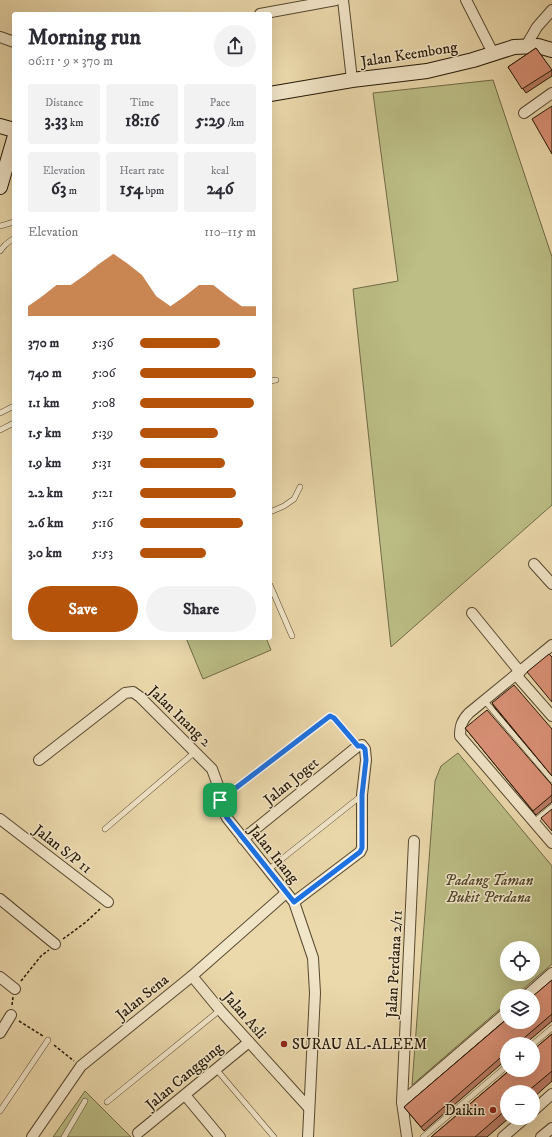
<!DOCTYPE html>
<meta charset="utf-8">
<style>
body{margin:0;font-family:"IM FELL DW Pica",serif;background:#f2f2f3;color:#2b2b33;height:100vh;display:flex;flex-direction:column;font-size:15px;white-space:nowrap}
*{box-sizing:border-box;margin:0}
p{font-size:13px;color:#7c7c81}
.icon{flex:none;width:22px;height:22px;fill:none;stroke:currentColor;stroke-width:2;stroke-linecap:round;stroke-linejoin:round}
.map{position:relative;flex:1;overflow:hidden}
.side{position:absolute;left:12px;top:12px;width:260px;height:628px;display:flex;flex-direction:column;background:#fff;border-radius:4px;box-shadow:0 4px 16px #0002}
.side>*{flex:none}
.tools{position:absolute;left:500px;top:941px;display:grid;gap:8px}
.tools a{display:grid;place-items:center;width:40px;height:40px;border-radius:50%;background:#fff;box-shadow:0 4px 16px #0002;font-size:20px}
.pin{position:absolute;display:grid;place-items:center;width:34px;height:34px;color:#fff;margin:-17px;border-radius:8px;box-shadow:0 2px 6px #0006}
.round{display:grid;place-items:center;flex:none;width:42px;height:42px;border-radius:21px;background:#f2f2f3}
.headline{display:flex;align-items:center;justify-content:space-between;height:68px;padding:0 16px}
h1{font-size:22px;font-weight:700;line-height:30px}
.stats{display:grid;grid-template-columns:repeat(3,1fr);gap:6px;height:68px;padding:4px 16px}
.stats div{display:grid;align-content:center;border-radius:4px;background:#f2f2f3;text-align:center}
.stats b{font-size:17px;font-weight:700}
.stats small{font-size:11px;font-weight:400}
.stats p{font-size:11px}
.chart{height:112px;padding:8px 16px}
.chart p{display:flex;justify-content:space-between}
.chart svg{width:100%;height:72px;margin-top:4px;fill:#b45309;opacity:.7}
.action{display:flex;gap:8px;margin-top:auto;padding:8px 16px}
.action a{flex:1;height:46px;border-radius:24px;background:#b45309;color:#fff;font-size:16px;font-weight:700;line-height:46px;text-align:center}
.action a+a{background:#f2f2f3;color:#2b2b33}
ul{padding:0 16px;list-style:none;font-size:13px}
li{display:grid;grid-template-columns:64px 48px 1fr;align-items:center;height:30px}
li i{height:10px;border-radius:5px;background:#b45309}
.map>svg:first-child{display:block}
.green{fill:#bcbe86;stroke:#706a46;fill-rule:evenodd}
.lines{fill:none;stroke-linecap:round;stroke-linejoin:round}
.lane-casing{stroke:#56482f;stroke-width:6}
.street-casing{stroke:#56482f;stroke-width:12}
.secondary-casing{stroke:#241705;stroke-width:16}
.path{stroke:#241705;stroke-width:1.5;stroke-dasharray:3 2;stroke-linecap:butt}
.lane{stroke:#f2e6c9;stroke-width:5}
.street{stroke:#f2e6c9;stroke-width:10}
.secondary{stroke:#f2e6c9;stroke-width:14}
.wall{fill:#bb7d66;stroke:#241705}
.building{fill:#da9177;stroke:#241705}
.route-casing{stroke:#fff;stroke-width:8}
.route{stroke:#1a73e8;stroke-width:5}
.poi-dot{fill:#8f2418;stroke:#f2e6c9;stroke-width:1.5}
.labels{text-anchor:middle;stroke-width:3;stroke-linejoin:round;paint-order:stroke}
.street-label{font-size:15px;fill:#241705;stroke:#f2e6c9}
.park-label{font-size:15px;font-style:italic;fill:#52492c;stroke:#f2e6c9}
.poi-label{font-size:15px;fill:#241705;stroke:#f2e6c9;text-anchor:start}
</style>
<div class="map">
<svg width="552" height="1137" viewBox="0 0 552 1137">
<rect width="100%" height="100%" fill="#ebd9ac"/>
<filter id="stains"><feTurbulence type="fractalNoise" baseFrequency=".005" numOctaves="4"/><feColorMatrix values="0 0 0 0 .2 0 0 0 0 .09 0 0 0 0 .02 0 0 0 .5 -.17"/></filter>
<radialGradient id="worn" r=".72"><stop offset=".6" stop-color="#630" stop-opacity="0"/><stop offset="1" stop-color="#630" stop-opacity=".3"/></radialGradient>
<g class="green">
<polygon points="493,80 552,257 552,505 391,647 353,289 398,281 373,93"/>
<polygon points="186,638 266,638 271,650 203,679"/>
<path d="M458,753L552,866V964L515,996H507V1003L412,1085L435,781L441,766ZM507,948H533V974H507Z"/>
<polygon points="85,1091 131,1137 53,1137"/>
</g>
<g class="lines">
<g class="lane-casing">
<g id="lane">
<polyline points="0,226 14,222"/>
<polyline points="0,251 5,245 14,238"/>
<polyline points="270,381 276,380"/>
<polyline points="0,413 14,406"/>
<polyline points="0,430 14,423"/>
<polyline points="270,512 284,506 294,499 300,487"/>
<polyline points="270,585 292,636"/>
<polyline points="484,700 552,780"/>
<polyline points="221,800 330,716 334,718 358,746"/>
<polyline points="534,822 552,807"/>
<polyline points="105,829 195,752"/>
<polyline points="268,870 361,796"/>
<polyline points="533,1044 552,1028"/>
<polyline points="216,1069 274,1137"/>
<polyline points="107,1102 220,1010"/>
<polyline points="0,1111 48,1040"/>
<polyline points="64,1137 85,1101"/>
<polyline points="423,1137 507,1066"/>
</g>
</g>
<g class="street-casing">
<g id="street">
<polyline points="343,0 352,80"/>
<polyline points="466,0 493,53"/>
<polyline points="260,14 336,0"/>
<polyline points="0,37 14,42"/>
<polyline points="526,46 537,27 552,10"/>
<polyline points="524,113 552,93"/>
<polyline points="534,564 552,584"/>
<polyline points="472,613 520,672"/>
<path d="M552,645L469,713C462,720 460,726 460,736L552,843"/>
<polyline points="516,675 552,716"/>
<polyline points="39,760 125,693 133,692 140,697 212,769 220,791 221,805 227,818 294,902 313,958 315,993 308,1137"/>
<polyline points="0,819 108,902"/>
<polyline points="243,839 358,746 362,745 365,749 366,760 362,795 362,848 360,852 294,902"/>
<polyline points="0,899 55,944"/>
<polyline points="192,976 220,1010 309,1108"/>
<polyline points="0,977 15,989"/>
<polyline points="526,996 552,973"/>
<polyline points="0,1033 11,1015"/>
<polyline points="185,1095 220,1137"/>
<polyline points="402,1102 507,1012"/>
<polyline points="533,1111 552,1094"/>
<polyline points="138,1133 249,1042"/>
<polyline points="32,1137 81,1066 192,976 286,893"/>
<polyline points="407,1137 402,1102 414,841"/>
<polyline points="503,1137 525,1118"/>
<polyline points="541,1137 552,1128"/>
</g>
</g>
<g class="secondary-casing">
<g id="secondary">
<polyline points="270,94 352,80 427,71 473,60 514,47 538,46 552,50"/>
<polyline points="0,126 14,130"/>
<polyline points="0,187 14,139"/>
</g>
</g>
<g class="path">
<polyline points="63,939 86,922 100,909"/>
<polyline points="21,981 41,956 49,950"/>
<polyline points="12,1005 13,997"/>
<polyline points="19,1021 43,1036"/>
<polyline points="54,1045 74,1061"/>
</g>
<use href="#lane" class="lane"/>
<use href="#street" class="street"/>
<use href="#secondary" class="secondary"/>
</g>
<g class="wall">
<polygon points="536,48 552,71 552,76 526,93 508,67"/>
<polygon points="492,703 552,729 552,776 495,708"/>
<polygon points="465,728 552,785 552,802 536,815"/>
<polygon points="552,980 552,1021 525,1044 507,1044 507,1059 424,1131 404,1107"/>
<polygon points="552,1034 552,1081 533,1098 533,1092 507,1092 507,1118 509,1118 487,1137 431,1137"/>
</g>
<g class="building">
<polygon points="536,48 552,70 522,89 508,67"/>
<polygon points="552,106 552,154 532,119"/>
<polygon points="549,654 552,657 552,702 527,672"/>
<polygon points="514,685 552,729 552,776 492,703"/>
<polygon points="487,710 552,785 552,795 533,811 465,728"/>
<polygon points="552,809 552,831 541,818"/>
<polygon points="552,980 552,1014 517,1044 507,1044 507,1052 421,1127 404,1107 507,1019 507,1022 533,1022 533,996"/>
<polygon points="552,1034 552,1071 527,1092 507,1092 507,1109 475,1137 431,1137 510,1070 533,1070 533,1050"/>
</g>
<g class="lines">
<g class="route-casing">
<polygon id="route" points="330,716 334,718 358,746 362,746 365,749 366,760 362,795 362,848 360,852 294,902 227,818 221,805 220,800"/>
</g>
<use href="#route" class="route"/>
</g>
<g class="poi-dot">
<circle cx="284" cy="1044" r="4"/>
<circle cx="493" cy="1110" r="4"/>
</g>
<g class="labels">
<g class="street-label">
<text transform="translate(409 54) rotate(-9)" y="5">Jalan Keembong</text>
<text transform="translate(180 716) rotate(44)" y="5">Jalan Inang 2</text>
<text transform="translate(291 781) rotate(-39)" y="5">Jalan Joget</text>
<text transform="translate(63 849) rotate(38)" y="5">Jalan S/P 11</text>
<text transform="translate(274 854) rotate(51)" y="5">Jalan Inang</text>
<text transform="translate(394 964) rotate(-87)" y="5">Jalan Perdana 2/11</text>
<text transform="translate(142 997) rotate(-39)" y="5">Jalan Sena</text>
<text transform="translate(245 1015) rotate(49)" y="5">Jalan Asli</text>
<text transform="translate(184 1076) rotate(-40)" y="5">Jalan Canggung</text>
</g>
<g class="park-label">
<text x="489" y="885">Padang Taman<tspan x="489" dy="17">Bukit Perdana</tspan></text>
</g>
<g class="poi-label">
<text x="292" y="1049">SURAU AL-ALEEM</text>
<text x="485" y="1115" text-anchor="end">Daikin</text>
</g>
</g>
<rect width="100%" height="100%" filter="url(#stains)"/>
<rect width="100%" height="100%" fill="url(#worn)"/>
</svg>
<div class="tools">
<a><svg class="icon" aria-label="locate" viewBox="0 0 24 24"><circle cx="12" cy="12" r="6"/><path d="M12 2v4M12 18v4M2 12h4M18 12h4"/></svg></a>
<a><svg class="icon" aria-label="layers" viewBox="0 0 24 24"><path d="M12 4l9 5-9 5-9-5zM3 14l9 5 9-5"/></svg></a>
<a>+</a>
<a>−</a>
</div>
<div class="pin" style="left:220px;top:800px;background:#1e9e55"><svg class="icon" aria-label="arrive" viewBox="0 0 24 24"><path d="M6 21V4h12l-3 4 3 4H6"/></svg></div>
<section class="side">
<div class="headline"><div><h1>Morning run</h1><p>06:11 · 9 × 370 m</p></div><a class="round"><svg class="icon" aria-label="share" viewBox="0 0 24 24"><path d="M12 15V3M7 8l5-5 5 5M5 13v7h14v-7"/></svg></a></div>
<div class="stats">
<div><p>Distance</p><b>3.33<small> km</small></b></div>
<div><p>Time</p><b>18:16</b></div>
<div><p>Pace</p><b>5:29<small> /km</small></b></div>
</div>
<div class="stats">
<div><p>Elevation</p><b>63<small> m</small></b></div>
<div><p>Heart rate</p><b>154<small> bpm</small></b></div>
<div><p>kcal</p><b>246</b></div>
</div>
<div class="chart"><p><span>Elevation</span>110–115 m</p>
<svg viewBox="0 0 160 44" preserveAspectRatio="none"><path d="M0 44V38L10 32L20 25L30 25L40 19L50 12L60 6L70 12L80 19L90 32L100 38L110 32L120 25L130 25L140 32L150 38L160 38V44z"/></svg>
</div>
<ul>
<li><b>370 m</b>5:36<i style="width:69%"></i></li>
<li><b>740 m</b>5:06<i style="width:100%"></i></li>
<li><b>1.1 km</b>5:08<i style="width:98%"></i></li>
<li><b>1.5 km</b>5:39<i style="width:67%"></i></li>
<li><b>1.9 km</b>5:31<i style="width:73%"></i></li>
<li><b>2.2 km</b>5:21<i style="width:83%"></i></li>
<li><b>2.6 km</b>5:16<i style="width:89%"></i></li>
<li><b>3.0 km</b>5:53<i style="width:57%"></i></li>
</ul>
<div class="action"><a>Save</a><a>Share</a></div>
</section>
</div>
